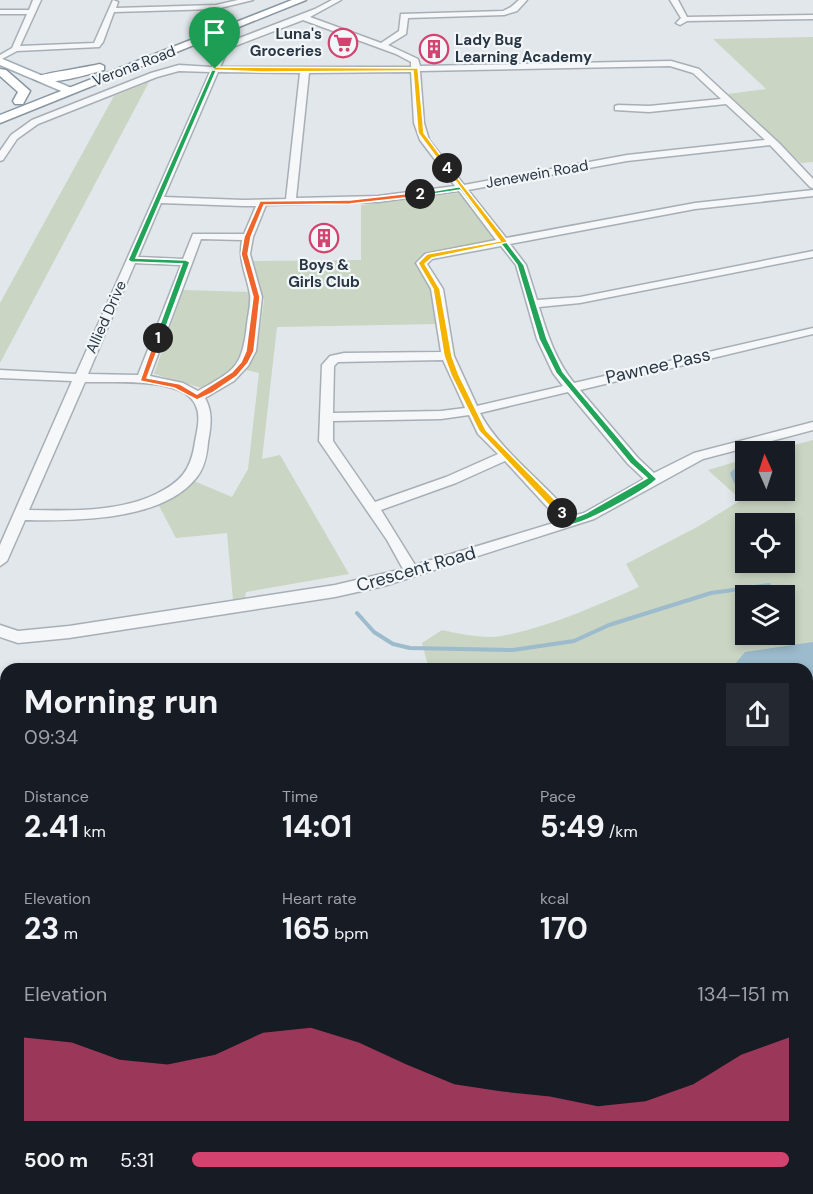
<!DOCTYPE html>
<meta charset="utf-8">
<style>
body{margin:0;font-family:"DM Sans",sans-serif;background:#242831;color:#f1f3f6;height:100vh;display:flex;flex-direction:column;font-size:22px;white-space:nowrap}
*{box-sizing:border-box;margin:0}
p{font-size:20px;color:#9ea1a6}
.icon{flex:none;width:33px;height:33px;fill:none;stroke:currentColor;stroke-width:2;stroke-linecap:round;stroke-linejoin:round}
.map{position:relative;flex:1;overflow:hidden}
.side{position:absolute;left:0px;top:663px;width:813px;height:531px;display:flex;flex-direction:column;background:#171b24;border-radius:18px 18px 0 0;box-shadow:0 3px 9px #0003}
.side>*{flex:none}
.needle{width:39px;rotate:357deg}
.fabs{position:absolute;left:735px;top:441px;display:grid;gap:12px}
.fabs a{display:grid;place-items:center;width:60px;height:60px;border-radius:0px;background:#171b24;box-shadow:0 3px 9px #0003;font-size:30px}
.pin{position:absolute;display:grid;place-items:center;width:51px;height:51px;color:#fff;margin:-62px -26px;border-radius:50% 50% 50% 0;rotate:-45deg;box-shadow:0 0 6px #0007}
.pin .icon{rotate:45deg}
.km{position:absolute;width:30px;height:30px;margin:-15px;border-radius:50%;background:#222;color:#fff;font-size:16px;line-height:30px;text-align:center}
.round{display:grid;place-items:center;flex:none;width:63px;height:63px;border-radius:0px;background:#242831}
.summary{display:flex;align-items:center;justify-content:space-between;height:102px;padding:0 24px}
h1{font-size:33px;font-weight:700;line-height:45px}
.stats{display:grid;grid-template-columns:repeat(3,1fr);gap:9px;height:102px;padding:6px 24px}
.stats div{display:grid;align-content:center}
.stats b{font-size:30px;font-weight:700}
.stats small{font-size:16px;font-weight:400}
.stats p{font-size:16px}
.chart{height:168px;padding:12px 24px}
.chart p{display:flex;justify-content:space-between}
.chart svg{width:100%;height:108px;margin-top:6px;fill:#d4436f;opacity:.7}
ul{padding:0 24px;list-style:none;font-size:20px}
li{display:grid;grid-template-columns:96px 72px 1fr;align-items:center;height:45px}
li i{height:15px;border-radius:8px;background:#d4436f}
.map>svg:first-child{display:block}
.green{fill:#cad5c3;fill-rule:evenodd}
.water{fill:#9cbbcc}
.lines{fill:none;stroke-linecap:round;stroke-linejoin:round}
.stream{stroke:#9cbbcc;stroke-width:4}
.minor-casing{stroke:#a7afb6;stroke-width:3}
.major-casing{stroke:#a1adb7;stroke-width:3}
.highway-casing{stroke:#8997a2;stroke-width:3}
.minor{fill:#f5f7f9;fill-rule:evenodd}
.major{fill:#fff;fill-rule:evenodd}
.highway{fill:#fff;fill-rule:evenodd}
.split-1{fill:#22a559;stroke:#fff;stroke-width:1.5}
.split-2{fill:#f0652b;stroke:#fff;stroke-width:1.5}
.split-3{fill:#22a559;stroke:#fff;stroke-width:1.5}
.split-4{fill:#f5b400;stroke:#fff;stroke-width:1.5}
.split-5{fill:#f5b400;stroke:#fff;stroke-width:1.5}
.labels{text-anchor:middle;stroke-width:4.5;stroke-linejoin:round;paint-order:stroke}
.far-poi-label{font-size:15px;font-weight:bold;fill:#293744;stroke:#f2f6f8;text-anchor:end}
.far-street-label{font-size:15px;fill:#293744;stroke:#f2f6f8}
.street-label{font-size:18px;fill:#293744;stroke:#f2f6f8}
</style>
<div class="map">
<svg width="813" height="1194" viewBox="0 0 813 1194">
<rect width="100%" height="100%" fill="#e2e7eb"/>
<g class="green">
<polygon points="813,37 813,162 801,163 728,94 766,89 713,39"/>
<polygon points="149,82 0,363 0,303 114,96"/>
<polygon points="459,193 495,241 425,253 415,262 430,290 437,324 277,327 262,459 280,455 349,574 246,592 245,598 233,600 227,533 176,538 158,504 183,491 194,481 232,497 248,469 259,373 246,370 257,352 264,300 251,261 361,260 361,205"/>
<path d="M183,290L250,292C251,330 243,375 202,388L154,374Z"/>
<path d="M813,440V1194H0V745L6,744V1188H807V669H429L422,643L442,630C460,634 483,639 502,636C549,627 596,606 639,587L626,564L699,526L741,500L708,470L745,459L746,490H784V452L771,451ZM746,524H784V562H746ZM746,596H784V634H746Z"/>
</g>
<g class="water">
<path d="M740,464H745L746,490L756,491L751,495C738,491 734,485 730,473Z"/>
<polygon points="813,642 813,1194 725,1194 723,1188 807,1188 807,669 731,669 745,652"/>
</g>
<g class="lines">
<polyline class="stream" points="357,613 374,632 393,644 410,648 513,650 574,641 609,625 711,593 769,585"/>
<g class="minor-casing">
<g id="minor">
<polygon points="33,0 41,0 20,46 94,43 113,0 118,2 116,8 216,5 238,0 253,0 216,9 114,12 103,42 99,47 17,51 0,60 0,55 12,48 27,14 0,14 0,10 29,10"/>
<path d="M332,0H341L310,17L381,43L399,31L401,14L503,11L511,7L519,0H527L517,11L504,15L408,18L406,34L388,45L418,59L420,66L671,61L699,69L780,144L813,179V188L810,187L770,145L627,161L468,190L506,238L695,203L813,190V196L695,209L510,244L526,265L537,300L580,297L813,251V257L580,303L539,307C547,334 556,361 574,383L813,328V334L580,390L638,458L654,473L694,453L813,422V430L703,459L594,519L384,586L335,597L69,638L18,643L0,637V625L18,631L69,626L335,585L403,569L387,540L319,441L322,365L330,356L344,353L441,352L431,289L416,263L425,254L496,240L459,191L378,202L266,205L253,237L250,254L262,297L256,351L248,366L234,381L205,398C213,412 211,426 208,442C207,454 205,467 197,477C163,521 76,521 25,520L7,561L0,566V545L72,381L0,378V370L76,374L210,72L179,71L157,77L38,124L17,139L3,160L0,161V151L11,135L32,120L151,73L179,65L212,67L219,51L229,42L315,9ZM303,20L396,54L411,62V67H220L226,54L235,46ZM670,66L693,73L721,99L649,106L618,105L615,106V110L649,112L726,104L765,140L627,155L464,185L429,140L424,123L420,71ZM218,72L300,73L286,199L243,200L164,197ZM411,72L414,123L420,140L455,186L378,196L296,198L309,73ZM161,203L243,206H256L244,234H193L183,259L138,257ZM201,239L242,240C238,262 247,275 250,295C251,304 248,315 247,324C242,368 235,370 198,391L183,383L150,376ZM501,246L516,265L537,339L553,373L563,386L477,406L454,356L443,289L427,264L432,259ZM135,263L181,265L138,375L88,374ZM443,360L465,408L441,411L333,413L334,366L338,362ZM85,382C111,383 185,376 196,406C201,417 197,431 195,442C191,470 181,482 156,494C119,512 70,511 29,510ZM568,392L628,464L644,479L584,513L572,516C545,483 499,450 480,413ZM469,415L478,434L498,454L446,477L375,502L333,441V421L441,419ZM505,461L560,521L415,565L381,510L456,483Z"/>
<polygon points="670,0 678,0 687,17 813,15 813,19 687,21 680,25 676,23 681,18"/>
</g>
</g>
<g class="major-casing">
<polygon id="major" points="0,58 74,89 75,91 66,93 0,65"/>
</g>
<g class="highway-casing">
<g id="highway">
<polygon points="292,0 306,0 0,123 0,115"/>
<path d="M100,64L104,66V70C89,74 45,88 33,78C38,74 89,67 100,64Z"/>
<polygon points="0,69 6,70 30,91 23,104 15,104 13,101 18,92 0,76"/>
</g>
</g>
<use href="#minor" class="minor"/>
<use href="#major" class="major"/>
<use href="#highway" class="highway"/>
</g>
<polygon class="split-1" points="213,67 217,69 136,258 186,260 190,262 162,338 158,340 155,338 182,264 131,262 128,260"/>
<polygon class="split-2" points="420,192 422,196 350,204 264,205 251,237 248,254 260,297 254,351 248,363 237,376 212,393 197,400 174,388 140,381 155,338 158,335 162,338 147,378 180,384 197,394 232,372 241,362 246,351 253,297 241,254 244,237 260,201 350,200"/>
<path class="split-3" d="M464,186L524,265L547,339L563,372L636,459L657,479C646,490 581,527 566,525L557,513L558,510H565L571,519L586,513L647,478L630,463L556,373L539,339L517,265L460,190L420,196L416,194Z"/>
<polygon class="split-4" points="445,167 449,167 508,242 432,258 425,264 440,289 452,356 459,375 486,430 565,510 565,515 558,515 479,431 451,375 444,356 433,289 418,263 427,254 500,241"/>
<polygon class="split-5" points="215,67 418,68 424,133 450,168 445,169 418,133 413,71 262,72 213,70"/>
<defs>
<g id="supermarket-ring" transform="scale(1.5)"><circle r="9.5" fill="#f2f6f8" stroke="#d4436f" stroke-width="1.5"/><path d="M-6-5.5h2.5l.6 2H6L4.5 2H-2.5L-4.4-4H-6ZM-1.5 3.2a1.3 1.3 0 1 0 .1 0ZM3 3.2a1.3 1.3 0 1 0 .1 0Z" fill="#d4436f"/></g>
<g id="building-ring" transform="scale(1.5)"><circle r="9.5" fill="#f2f6f8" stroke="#d4436f" stroke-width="1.5"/><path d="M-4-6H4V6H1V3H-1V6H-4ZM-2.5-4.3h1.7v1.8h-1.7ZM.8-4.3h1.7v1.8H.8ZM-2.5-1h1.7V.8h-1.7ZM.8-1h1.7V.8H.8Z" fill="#d4436f"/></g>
</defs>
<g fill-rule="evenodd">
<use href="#supermarket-ring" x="343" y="43"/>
<use href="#building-ring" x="434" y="49"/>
<use href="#building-ring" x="324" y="238"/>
</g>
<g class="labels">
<g class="far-poi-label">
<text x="322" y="39">Luna's<tspan x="322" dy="17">Groceries</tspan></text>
<text x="455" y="45" text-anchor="start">Lady Bug<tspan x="455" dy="17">Learning Academy</tspan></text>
<text x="324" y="270" text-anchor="middle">Boys &amp;<tspan x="324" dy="17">Girls Club</tspan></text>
</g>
<g class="far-street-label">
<text transform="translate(134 66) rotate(-21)" y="5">Verona Road</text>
<text transform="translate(537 174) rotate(-10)" y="5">Jenewein Road</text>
<text transform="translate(106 317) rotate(-66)" y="5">Allied Drive</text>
</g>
<g class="street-label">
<text transform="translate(658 366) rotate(-13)" y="6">Pawnee Pass</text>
<text transform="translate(416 569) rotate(-16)" y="6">Crescent Road</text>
</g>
</g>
</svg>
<div class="fabs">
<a><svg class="needle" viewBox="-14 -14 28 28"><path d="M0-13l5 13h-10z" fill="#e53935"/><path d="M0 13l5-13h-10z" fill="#9ea1a6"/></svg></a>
<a><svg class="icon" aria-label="locate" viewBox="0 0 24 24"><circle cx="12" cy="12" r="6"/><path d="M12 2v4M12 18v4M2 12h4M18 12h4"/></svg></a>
<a><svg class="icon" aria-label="layers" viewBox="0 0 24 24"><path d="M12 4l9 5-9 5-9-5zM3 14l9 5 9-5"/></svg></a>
</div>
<div class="pin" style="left:215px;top:69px;background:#1e9e55"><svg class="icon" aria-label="arrive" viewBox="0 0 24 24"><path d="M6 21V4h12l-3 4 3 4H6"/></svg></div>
<b class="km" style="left:158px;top:338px">1</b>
<b class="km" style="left:420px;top:194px">2</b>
<b class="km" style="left:562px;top:513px">3</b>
<b class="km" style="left:447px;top:168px">4</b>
<section class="side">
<div class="summary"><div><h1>Morning run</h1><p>09:34</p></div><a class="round"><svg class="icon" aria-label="share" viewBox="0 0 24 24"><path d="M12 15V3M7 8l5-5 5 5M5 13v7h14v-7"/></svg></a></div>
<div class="stats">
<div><p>Distance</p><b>2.41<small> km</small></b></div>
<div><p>Time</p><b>14:01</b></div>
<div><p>Pace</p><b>5:49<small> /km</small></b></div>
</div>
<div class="stats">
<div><p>Elevation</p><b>23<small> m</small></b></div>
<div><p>Heart rate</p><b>165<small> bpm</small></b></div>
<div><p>kcal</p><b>170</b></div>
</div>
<div class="chart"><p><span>Elevation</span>134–151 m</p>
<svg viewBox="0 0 160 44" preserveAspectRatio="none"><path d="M0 44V10L10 12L20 19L30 21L40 17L50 8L60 6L70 12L80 21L90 29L100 32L110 34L120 38L130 36L140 29L150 17L160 10V44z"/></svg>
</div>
<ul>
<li><b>500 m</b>5:31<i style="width:100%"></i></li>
</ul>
</section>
</div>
